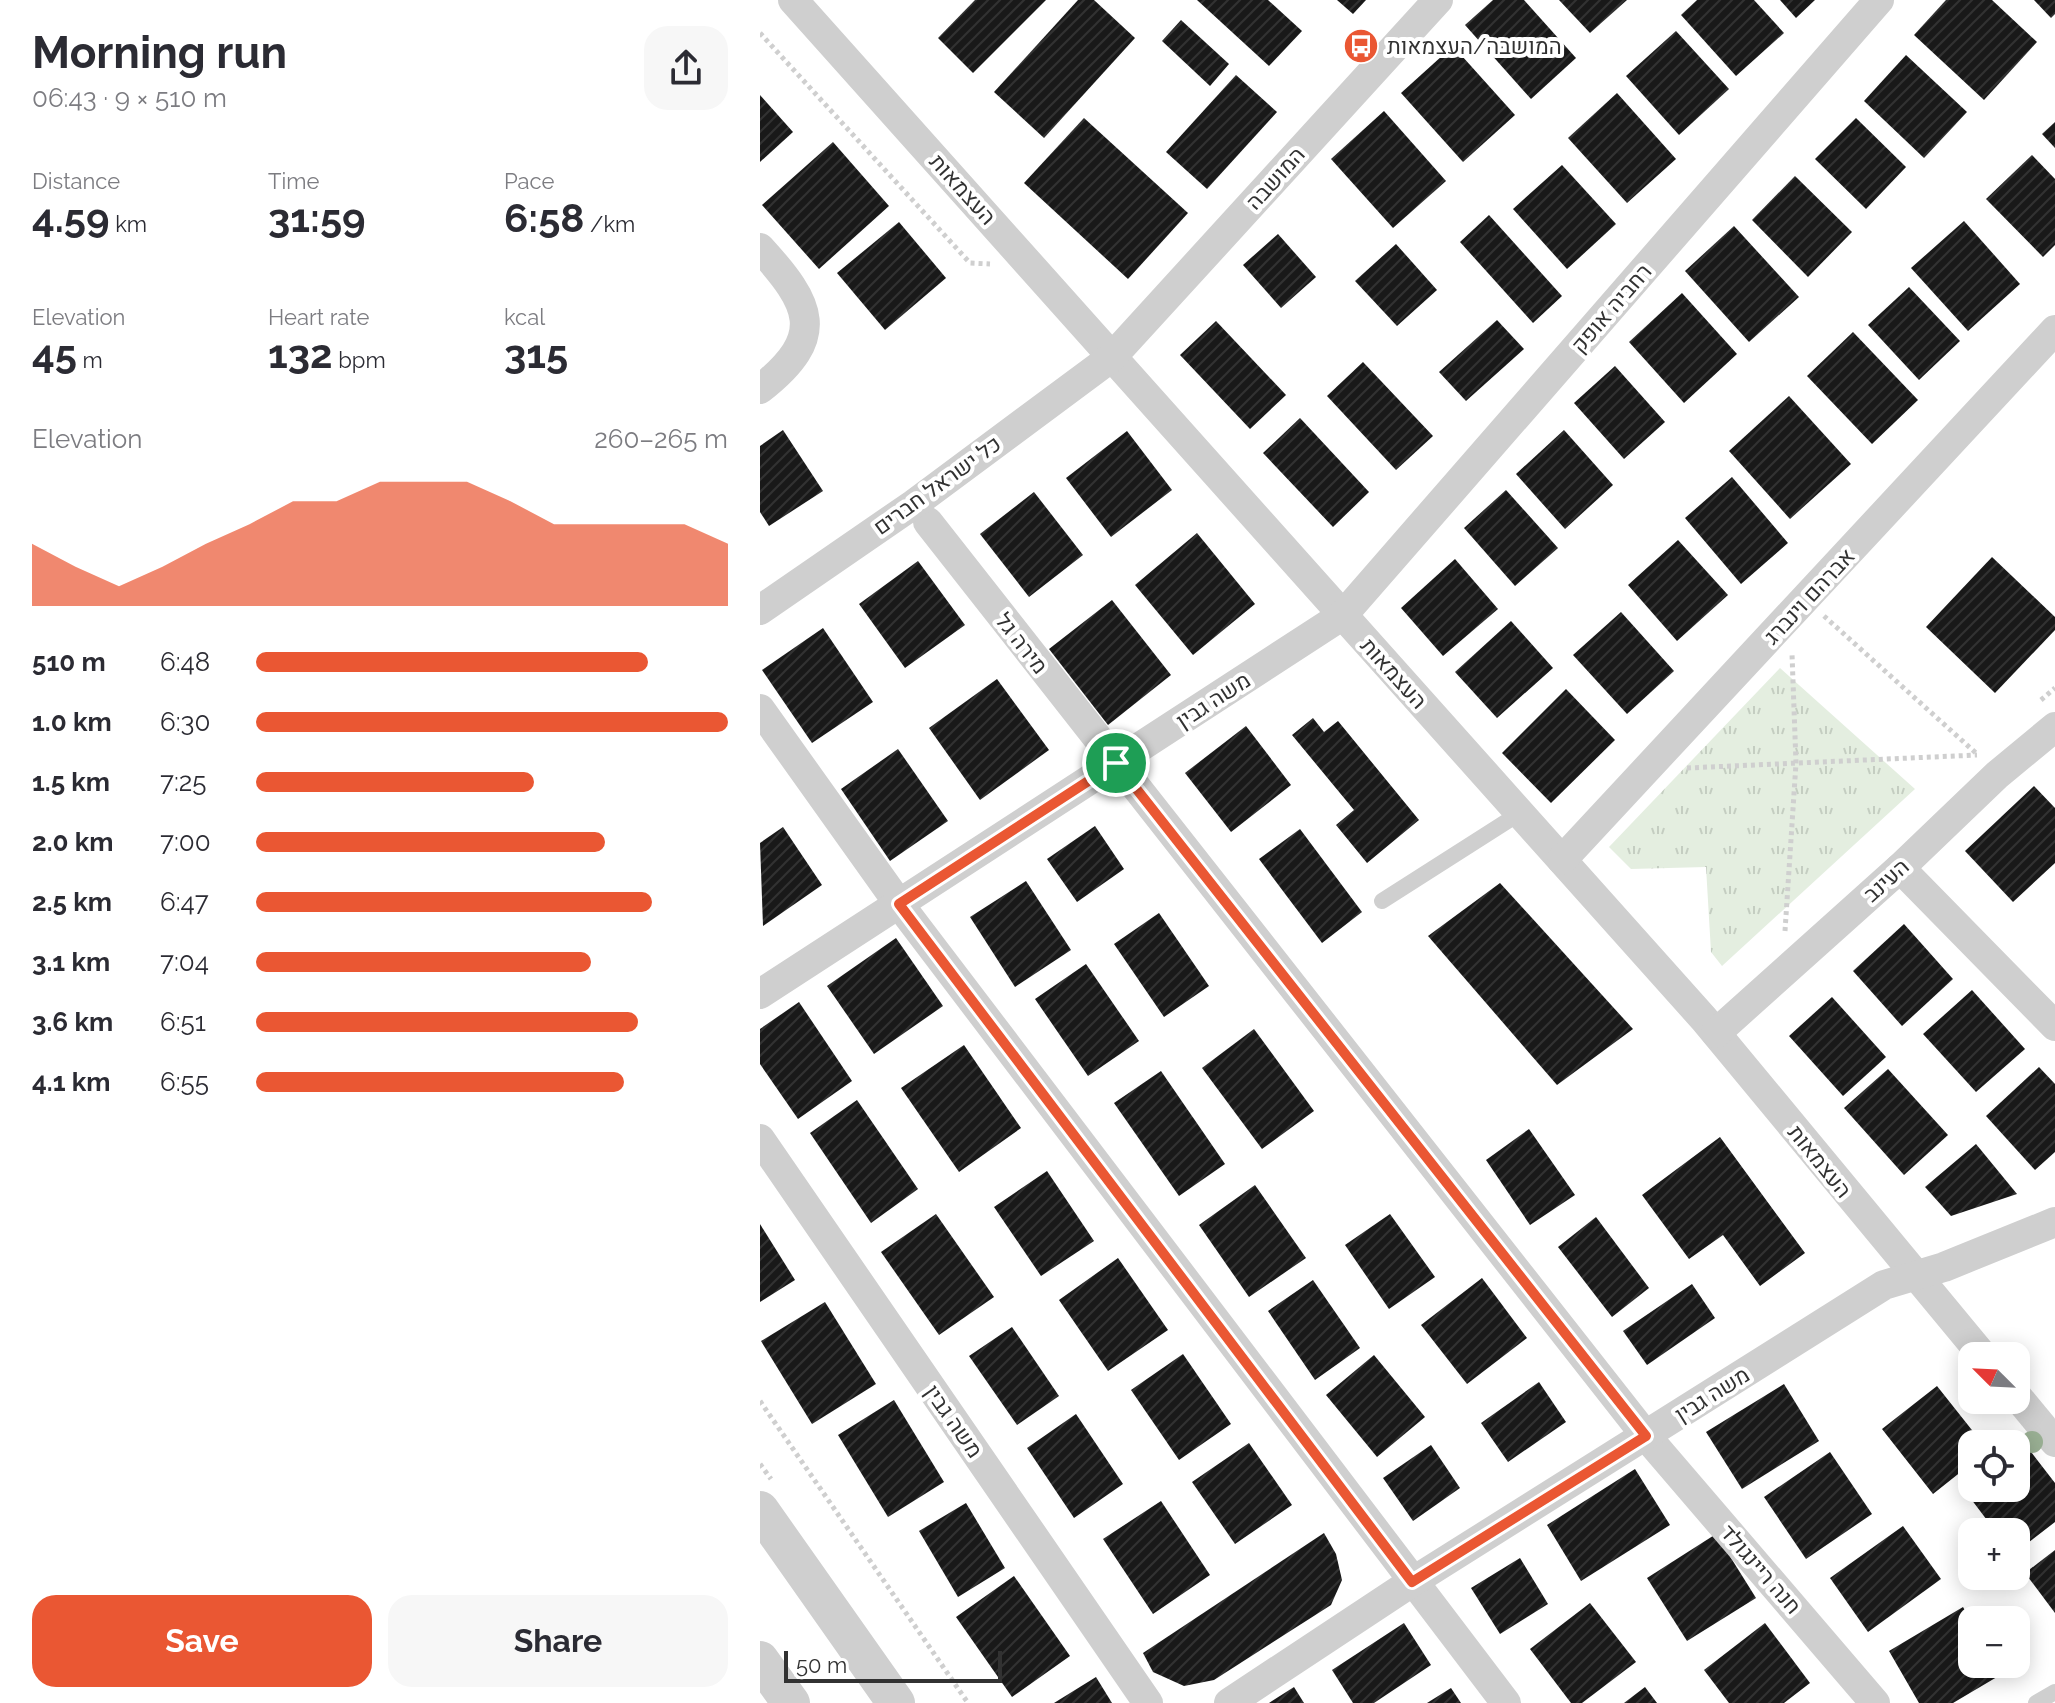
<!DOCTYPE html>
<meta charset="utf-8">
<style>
body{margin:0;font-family:Raleway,Heebo,sans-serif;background:#f7f7f7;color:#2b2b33;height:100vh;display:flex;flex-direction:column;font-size:30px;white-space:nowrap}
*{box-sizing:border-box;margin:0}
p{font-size:26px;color:#7c7c81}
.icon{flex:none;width:44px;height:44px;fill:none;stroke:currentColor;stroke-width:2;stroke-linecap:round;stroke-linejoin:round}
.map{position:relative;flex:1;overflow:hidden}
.details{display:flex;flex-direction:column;background:#fff;width:760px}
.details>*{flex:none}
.needle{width:52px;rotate:294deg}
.tools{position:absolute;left:1198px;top:1342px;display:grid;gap:16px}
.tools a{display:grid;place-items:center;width:72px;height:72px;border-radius:16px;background:#fff;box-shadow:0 4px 20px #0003;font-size:40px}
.scale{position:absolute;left:24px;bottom:20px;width:218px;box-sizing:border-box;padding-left:8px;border:4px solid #323232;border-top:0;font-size:22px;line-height:28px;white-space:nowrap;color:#323232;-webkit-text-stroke:6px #fff;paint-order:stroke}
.pin{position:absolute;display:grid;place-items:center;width:68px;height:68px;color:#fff;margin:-34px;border:4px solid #fff;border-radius:50%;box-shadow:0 2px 8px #0007}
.round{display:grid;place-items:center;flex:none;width:84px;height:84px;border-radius:24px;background:#f7f7f7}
.headline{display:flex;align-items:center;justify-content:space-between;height:136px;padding:0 32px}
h1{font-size:44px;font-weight:700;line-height:60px}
.figures{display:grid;grid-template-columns:repeat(3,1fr);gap:12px;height:136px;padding:8px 32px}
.figures div{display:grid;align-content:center}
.figures b{font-size:40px;font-weight:700}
.figures small{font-size:22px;font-weight:400}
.figures p{font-size:22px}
.chart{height:224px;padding:16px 32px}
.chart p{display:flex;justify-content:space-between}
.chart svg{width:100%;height:144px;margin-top:8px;fill:#ea5733;opacity:.7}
.button{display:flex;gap:16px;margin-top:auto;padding:16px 32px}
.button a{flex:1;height:92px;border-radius:24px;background:#ea5733;color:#fff;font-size:32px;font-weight:700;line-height:92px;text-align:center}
.button a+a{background:#f7f7f7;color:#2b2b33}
ul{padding:0 32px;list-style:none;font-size:26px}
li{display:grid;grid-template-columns:128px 96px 1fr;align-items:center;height:60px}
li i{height:20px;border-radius:10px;background:#ea5733}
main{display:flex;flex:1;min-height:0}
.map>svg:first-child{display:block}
.park{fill:url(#park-tufts)}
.building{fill:url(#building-hatch)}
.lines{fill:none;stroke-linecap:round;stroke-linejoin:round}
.path{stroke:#cfcfcf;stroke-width:5;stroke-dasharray:4 4;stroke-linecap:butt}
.service{stroke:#cfcfcf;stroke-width:16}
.minor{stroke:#cfcfcf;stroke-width:30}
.tertiary{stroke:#cfcfcf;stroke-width:38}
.tree{fill:#9ab094}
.route-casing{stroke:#fff;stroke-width:16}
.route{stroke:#ea5733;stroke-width:10}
.labels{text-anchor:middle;stroke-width:8;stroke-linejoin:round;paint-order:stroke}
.poi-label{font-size:22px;fill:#323232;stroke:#fff;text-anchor:start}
.street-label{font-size:22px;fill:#323232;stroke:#fff}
</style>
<main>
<section class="details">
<div class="headline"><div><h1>Morning run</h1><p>06:43 · 9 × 510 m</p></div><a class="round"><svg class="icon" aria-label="share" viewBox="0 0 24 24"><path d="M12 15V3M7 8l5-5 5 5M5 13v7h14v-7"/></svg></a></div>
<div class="figures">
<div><p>Distance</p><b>4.59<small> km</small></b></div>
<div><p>Time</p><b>31:59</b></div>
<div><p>Pace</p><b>6:58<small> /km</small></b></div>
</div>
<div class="figures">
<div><p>Elevation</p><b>45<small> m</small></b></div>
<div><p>Heart rate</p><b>132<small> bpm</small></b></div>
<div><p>kcal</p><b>315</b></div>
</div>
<div class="chart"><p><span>Elevation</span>260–265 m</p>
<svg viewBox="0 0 160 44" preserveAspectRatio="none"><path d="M0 44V25L10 32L20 38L30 32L40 25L50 19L60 12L70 12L80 6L90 6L100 6L110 12L120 19L130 19L140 19L150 19L160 25V44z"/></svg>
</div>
<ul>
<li><b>510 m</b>6:48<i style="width:83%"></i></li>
<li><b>1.0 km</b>6:30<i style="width:100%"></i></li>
<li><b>1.5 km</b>7:25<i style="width:59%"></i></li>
<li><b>2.0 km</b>7:00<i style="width:74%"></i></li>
<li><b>2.5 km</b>6:47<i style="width:84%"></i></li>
<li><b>3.1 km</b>7:04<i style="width:71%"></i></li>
<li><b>3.6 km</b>6:51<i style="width:81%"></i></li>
<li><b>4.1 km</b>6:55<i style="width:78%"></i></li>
</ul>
<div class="button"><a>Save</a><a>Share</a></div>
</section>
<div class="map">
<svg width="1295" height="1703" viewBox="0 0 1295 1703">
<defs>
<pattern id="park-tufts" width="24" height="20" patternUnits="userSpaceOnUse" patternTransform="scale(2)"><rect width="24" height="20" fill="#e4eee0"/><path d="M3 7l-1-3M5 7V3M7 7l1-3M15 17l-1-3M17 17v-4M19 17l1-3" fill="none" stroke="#c4cdc1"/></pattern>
<pattern id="building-hatch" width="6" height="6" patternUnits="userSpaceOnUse" patternTransform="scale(2)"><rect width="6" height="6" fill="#191919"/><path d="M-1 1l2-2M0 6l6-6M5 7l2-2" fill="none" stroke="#323232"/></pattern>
</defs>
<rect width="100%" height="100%" fill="#fff"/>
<polygon class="park" points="1020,668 1155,789 962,966 951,952 946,867 871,869 849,847"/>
<g class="building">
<polygon points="215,0 286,0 213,73 178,38"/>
<polygon points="318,0 334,0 375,38 284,138 234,92"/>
<polygon points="437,0 508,0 542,31 509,66"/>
<polygon points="577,0 606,0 593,14"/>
<polygon points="733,0 764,0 816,58 771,99 705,25"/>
<polygon points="799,0 867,0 830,33"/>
<polygon points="937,0 994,0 1024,33 976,76 921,15"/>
<polygon points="1020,0 1055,0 1036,18"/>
<polygon points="1186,0 1232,0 1277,42 1224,100 1154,35"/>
<polygon points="1274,0 1295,0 1295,14 1291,18"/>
<polygon points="421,20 469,64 450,86 402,41"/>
<polygon points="916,31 969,89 919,135 866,76"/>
<polygon points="693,46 755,115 703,162 641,93"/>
<polygon points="1146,55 1207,112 1164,158 1104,101"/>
<polygon points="476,75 517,112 447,189 406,152"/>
<polygon points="857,93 916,159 867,203 808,138"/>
<polygon points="0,95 33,132 0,162"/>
<polygon points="624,111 686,181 633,228 571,159"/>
<polygon points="324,118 428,213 368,279 264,183"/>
<polygon points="1096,118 1146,167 1106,209 1055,159"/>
<polygon points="1295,122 1295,148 1282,134"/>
<polygon points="73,142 129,206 59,269 2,205"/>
<polygon points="1272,155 1295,179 1295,245 1283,257 1226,199"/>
<polygon points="802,165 856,224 807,269 753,209"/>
<polygon points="1035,176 1092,232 1048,277 992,220"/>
<polygon points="729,215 802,296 773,323 700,242"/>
<polygon points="1204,221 1260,284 1208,331 1151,268"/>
<polygon points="139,222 186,278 125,330 77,273"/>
<polygon points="974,226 1039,297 989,342 925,271"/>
<polygon points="518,234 556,277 521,308 483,265"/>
<polygon points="636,244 677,290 637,326 595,281"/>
<polygon points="1149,287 1200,341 1159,380 1108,325"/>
<polygon points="922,293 977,354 924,403 869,342"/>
<polygon points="737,320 764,349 706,401 679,372"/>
<polygon points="456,321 526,395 490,429 420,355"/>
<polygon points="1093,332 1158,400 1112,444 1047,376"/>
<polygon points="603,362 673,436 636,470 567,396"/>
<polygon points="855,366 905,422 864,459 814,403"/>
<polygon points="1029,396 1091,464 1030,519 969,451"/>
<polygon points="540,418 609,492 573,527 503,453"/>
<polygon points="23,430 63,491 9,526 0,512 0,446"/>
<polygon points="804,430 853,485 805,529 756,474"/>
<polygon points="367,431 412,490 351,537 306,478"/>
<polygon points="972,477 1028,543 981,584 925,518"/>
<polygon points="746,490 798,548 755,586 704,528"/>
<polygon points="274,492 323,555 269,597 220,534"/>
<polygon points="437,533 495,604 433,655 375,585"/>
<polygon points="918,540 968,595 917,641 868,585"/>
<polygon points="1232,557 1295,617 1295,630 1235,693 1166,627"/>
<polygon points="695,559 738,609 683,656 641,608"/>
<polygon points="158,561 205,625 145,668 99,604"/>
<polygon points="352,600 411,675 348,725 289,649"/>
<polygon points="861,612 914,671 867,714 813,655"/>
<polygon points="751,621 793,668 737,718 695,672"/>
<polygon points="63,628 113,702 52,743 2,670"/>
<polygon points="237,679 289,750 220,800 169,728"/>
<polygon points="806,689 855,740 791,803 742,753"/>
<polygon points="553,718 564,732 578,721 659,820 607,863 576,825 594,810 532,735"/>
<polygon points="486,726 531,785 471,832 425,773"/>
<polygon points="138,749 188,821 130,861 81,789"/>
<polygon points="1274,786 1295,808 1295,863 1253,902 1205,851"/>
<polygon points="335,826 364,869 317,902 287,859"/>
<polygon points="23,827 62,885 3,926 0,843"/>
<polygon points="540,829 602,912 562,943 499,859"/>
<polygon points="266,881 311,950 255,987 210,917"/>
<polygon points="740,883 873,1029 797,1085 668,936"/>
<polygon points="399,913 449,986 404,1017 354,944"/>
<polygon points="1144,924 1193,979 1142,1026 1093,971"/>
<polygon points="136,938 183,1006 114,1054 67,986"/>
<polygon points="326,964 379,1041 328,1076 275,999"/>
<polygon points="1212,990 1265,1049 1216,1092 1163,1034"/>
<polygon points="1072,997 1126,1057 1083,1096 1029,1036"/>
<polygon points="39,1002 92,1081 38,1119 0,1064 0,1029"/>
<polygon points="494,1029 554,1111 502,1149 442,1068"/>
<polygon points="204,1045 261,1128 199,1172 141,1088"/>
<polygon points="1279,1067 1295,1084 1295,1152 1275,1170 1226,1116"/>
<polygon points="1128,1069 1188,1135 1144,1175 1084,1108"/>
<polygon points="401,1071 465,1164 419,1196 354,1103"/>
<polygon points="97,1100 158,1189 111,1223 50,1133"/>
<polygon points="769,1129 815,1195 770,1225 726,1160"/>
<polygon points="960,1137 1045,1253 1000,1286 963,1235 929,1259 882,1195"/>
<polygon points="1216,1144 1257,1194 1191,1216 1165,1187"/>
<polygon points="287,1171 334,1241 281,1276 234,1207"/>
<polygon points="495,1185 546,1258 489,1297 439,1225"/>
<polygon points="176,1214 234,1297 179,1335 121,1252"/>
<polygon points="630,1214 675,1277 629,1309 585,1245"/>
<polygon points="836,1217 889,1288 852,1317 798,1247"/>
<polygon points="0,1224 35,1280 0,1302"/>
<polygon points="358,1258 408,1330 348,1371 299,1300"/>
<polygon points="722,1278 767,1338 707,1384 661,1325"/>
<polygon points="553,1280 600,1348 555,1380 508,1311"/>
<polygon points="932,1284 955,1318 887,1365 863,1331"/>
<polygon points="65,1302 116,1384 52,1424 1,1341"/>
<polygon points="252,1327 299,1396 257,1425 209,1356"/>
<polygon points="423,1354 471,1424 419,1460 371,1390"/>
<polygon points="614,1355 665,1417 617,1457 566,1395"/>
<polygon points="779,1382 806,1422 748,1462 721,1423"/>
<polygon points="1024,1384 1059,1441 982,1489 946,1432"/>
<polygon points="1177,1386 1223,1444 1212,1444 1212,1463 1173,1494 1122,1429"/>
<polygon points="134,1400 184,1482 128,1517 78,1435"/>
<polygon points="316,1414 363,1484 314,1518 267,1448"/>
<polygon points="489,1443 532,1505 475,1544 432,1482"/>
<polygon points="671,1445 700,1488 653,1521 623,1478"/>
<polygon points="1268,1448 1295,1483 1295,1522 1256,1552 1256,1532 1236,1532 1208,1495 1217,1488 1256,1488 1256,1458"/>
<polygon points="1070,1452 1112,1514 1046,1559 1004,1497"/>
<polygon points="875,1469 910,1525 821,1581 787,1525"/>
<polygon points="401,1501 450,1575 393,1614 343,1539"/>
<polygon points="206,1503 245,1568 198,1597 159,1531"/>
<polygon points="1143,1526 1181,1579 1108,1632 1070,1578"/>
<polygon points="564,1533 576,1554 582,1580 571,1605 454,1680 424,1686 393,1672 383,1653"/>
<polygon points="956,1534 996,1598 927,1641 887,1578"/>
<polygon points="1295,1550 1295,1613 1265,1573"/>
<polygon points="760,1558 788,1604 740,1634 711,1588"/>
<polygon points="254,1576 310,1656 252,1697 196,1617"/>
<polygon points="830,1603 876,1662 822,1703 811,1703 770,1649"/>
<polygon points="1203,1607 1212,1623 1212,1664 1236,1664 1242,1674 1193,1703 1159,1703 1129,1651"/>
<polygon points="644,1623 671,1665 614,1703 593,1703 572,1670"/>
<polygon points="1005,1623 1050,1683 1024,1703 969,1703 944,1670"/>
<polygon points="336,1677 352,1703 294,1703"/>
<polygon points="534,1687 544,1703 509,1703"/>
<polygon points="885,1687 897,1703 864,1703"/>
<polygon points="691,1688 701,1703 667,1703"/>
</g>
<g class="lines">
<g class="path">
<polyline points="0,33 210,263 230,264"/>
<polyline points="1064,616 1217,754"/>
<polyline points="1281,700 1295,688"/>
<polyline points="927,768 1217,755"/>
<polyline points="1025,931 1036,763 1032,654"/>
<polyline points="0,1401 208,1703"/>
<polyline points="0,1464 11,1479"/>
</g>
<g class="service">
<polyline points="622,901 760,813"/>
<polyline points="1276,1703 1295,1692"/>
</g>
<g class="minor">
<polyline points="33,0 944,1019 1223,1356"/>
<path d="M0,248C51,304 68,336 0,389"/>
<polyline points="168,522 886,1436 1115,1703"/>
<polyline points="0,610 154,504 352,357 678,0"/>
<polyline points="0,709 139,904 746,1703"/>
<polyline points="802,860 1295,330"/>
<polyline points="1140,868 1295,1026"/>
<polyline points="0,994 583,615 1119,0"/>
<polyline points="956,1033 1140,868 1237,775 1295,727"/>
<polyline points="0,1139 388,1703"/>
<polyline points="1256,1395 1295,1442"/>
<polyline points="469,1703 652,1582 1124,1285 1184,1267 1295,1222"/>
</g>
<g class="tertiary">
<polyline points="0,1510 136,1703"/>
<polyline points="0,1660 31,1703"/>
</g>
</g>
<circle class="tree" cx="1272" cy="1442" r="11"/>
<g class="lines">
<g class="route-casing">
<polygon id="route" points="356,763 886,1436 652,1582 139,904"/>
</g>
<use href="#route" class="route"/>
</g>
<defs>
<g id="bus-disc" transform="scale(1.8)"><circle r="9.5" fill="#ea5733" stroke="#fff"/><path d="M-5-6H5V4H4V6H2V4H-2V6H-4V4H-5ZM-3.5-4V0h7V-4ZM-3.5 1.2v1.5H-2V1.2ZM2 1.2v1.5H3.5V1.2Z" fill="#fff"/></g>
</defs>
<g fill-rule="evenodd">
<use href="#bus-disc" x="601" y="46"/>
</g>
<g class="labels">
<g class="poi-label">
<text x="627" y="54">המושבה/העצמאות</text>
</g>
<g class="street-label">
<text transform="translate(515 178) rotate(-48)" y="8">המושבה</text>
<text transform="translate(203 189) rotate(48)" y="8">העצמאות</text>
<text transform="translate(851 308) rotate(-49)" y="8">רחביה אופק</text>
<text transform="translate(177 485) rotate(-36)" y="8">כל ישראל חברים</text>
<text transform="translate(1049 596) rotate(-47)" y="8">אברהם וינברג</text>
<text transform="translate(262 643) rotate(52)" y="8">מירה גל</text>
<text transform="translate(634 673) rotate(48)" y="8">העצמאות</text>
<text transform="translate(453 700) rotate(-33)" y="8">משה גבין</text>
<text transform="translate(1126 880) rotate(-42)" y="8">העינב</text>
<text transform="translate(1060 1161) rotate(51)" y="8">העצמאות</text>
<text transform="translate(952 1394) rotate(-32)" y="8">משה גבין</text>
<text transform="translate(194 1421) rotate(55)" y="8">משה גבין</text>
<text transform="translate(1001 1569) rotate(49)" y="8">חנה ריינגולד</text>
</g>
</g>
</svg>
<div class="tools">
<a><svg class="needle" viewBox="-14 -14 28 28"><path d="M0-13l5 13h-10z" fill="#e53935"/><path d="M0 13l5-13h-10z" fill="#7c7c81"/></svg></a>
<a><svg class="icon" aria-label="locate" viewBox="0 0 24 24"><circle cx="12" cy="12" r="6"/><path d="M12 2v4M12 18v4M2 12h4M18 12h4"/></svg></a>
<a>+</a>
<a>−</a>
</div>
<div class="scale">50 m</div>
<div class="pin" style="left:356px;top:763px;background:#1e9e55"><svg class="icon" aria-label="arrive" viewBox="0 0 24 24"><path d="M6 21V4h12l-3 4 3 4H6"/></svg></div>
</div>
</main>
